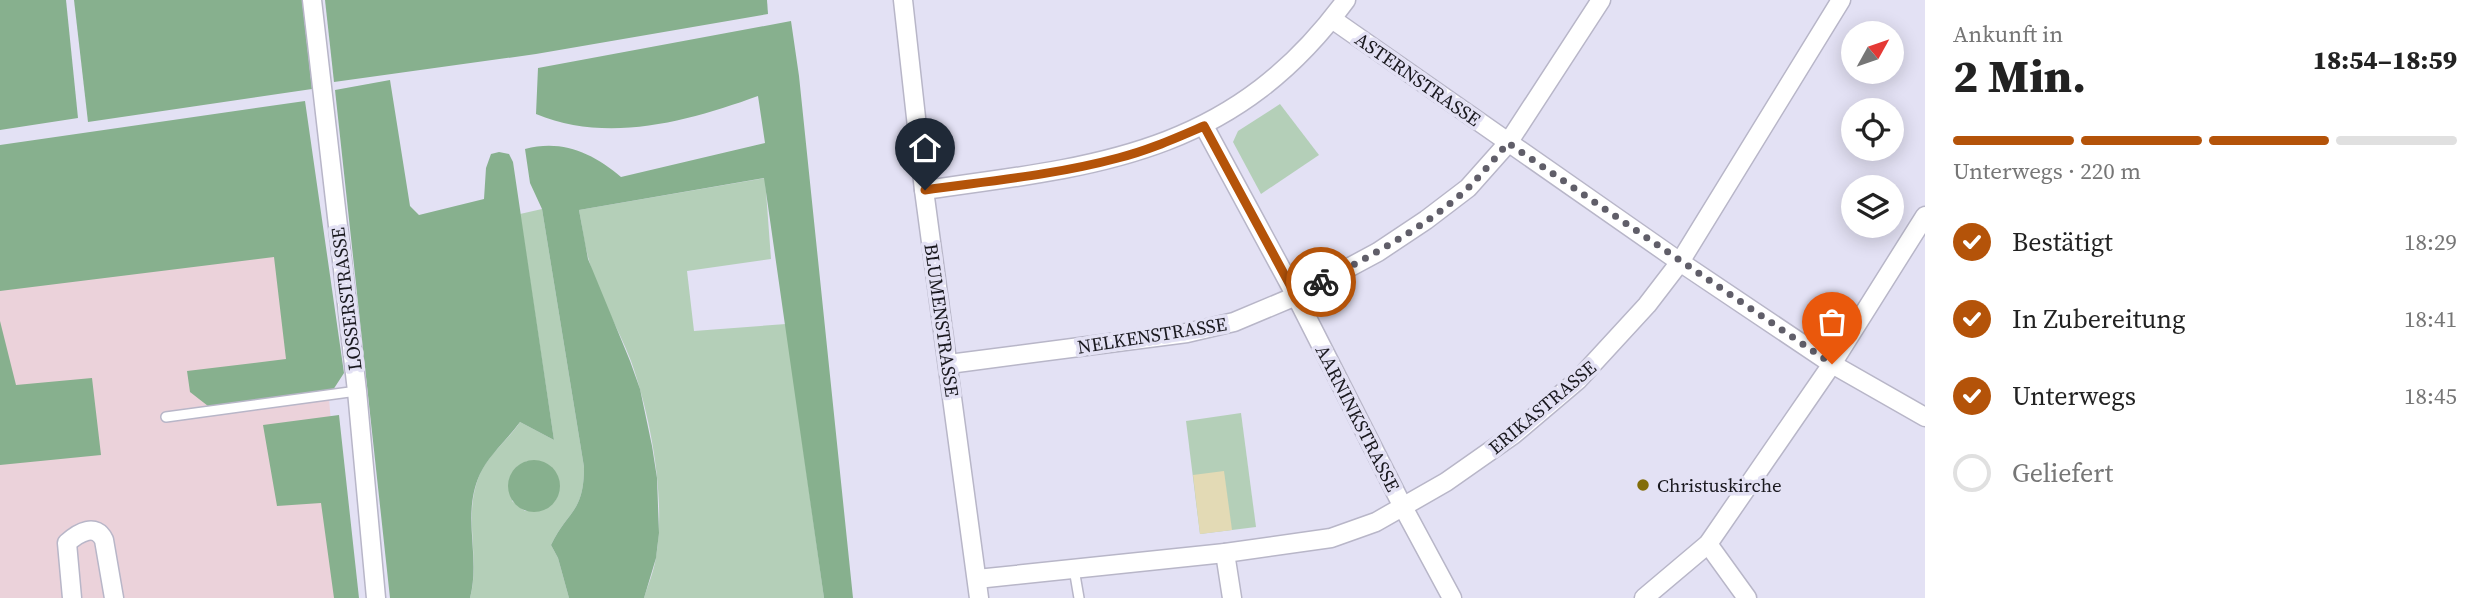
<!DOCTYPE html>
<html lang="de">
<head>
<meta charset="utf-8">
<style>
	:root { --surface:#fff; --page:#f2f2f2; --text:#222; --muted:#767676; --line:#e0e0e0; --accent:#b45309 }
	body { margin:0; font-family:"Source Serif 4",serif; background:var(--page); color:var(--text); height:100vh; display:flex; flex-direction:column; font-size:26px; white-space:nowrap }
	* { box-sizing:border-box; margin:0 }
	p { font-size:23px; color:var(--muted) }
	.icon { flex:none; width:38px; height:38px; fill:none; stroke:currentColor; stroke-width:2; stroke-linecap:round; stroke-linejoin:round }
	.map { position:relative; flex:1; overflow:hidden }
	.details { display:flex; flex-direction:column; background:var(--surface); width:560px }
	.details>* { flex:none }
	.needle { width:46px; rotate:50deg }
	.buttons { position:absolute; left:1841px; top:21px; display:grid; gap:14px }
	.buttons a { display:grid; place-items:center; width:63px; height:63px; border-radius:50%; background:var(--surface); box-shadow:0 4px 18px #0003; font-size:35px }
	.pin { position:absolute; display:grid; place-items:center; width:60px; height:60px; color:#fff; margin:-72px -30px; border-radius:50% 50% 50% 0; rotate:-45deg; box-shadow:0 0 7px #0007 }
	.pin .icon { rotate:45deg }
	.courier { position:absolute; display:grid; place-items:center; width:70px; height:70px; margin:-35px; border:5px solid #b45309; border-radius:50%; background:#fff; color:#222; box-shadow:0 2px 9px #0007 }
	.overview em { font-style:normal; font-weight:800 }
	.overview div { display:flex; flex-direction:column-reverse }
	.overview { display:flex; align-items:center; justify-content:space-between; height:119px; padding:0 28px }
	h1 { font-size:46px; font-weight:800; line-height:52px }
	.bar { display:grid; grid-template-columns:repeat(4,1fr); gap:10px 7px; align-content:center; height:84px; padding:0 28px }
	.bar i { height:9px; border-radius:5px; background:var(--line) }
	.bar .current { background:var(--accent) }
	.bar p { grid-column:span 4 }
	ol { padding:0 28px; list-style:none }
	li { display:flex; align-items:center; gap:21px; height:77px }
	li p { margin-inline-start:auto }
	li .icon { padding:7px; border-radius:50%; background:var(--accent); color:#fff; stroke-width:4 }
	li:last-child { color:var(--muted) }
	li i { width:38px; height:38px; border:4px solid var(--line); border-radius:50% }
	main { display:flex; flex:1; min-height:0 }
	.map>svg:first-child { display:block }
	.commercial { fill:#ebd2da }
	.green { fill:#b4cfb8; fill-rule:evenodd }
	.forest { fill:#87b08e }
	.sand { fill:#e3dab5 }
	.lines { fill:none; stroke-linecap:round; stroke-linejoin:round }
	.service-casing { stroke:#b8b6c8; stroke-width:12 }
	.minor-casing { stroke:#b8b6c8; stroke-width:21 }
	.service { stroke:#fff; stroke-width:9 }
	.minor { stroke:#fff; stroke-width:18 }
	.done { stroke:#605e69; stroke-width:7; stroke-dasharray:0 12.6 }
	.route { stroke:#b45309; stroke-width:9 }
	.poi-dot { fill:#826d09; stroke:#e3e1f4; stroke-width:2.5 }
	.labels { text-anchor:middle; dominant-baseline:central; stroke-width:7; stroke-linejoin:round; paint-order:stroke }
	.street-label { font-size:19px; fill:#19181e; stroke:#e3e1f4 }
	.poi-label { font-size:19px; fill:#19181e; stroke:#e3e1f4; text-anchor:start }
</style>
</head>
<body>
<main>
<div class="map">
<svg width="1925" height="598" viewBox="0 0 1925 598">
	<rect width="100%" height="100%" fill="#e3e1f4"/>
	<path class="commercial" d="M 304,105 L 346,598 L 0,598 L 0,152 Z"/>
	<g class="green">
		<path d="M 1280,104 L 1319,155 L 1261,194 L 1233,142 L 1238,131 Z"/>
		<path d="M 765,178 L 771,259 L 687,271 L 694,331 L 786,324 L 824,598 L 644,598 C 648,585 654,571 656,557 C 666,499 651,417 631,361 C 618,327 597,293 588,257 C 584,242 582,225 579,210 Z"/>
		<path d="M 542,209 L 584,467 C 584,513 568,510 551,545 L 558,558 L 569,598 L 470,598 C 481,557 462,515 480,474 C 489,454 508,440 520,422 L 554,440 L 520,214 ZM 527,461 C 550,462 567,477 555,501 L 525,511 L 512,501 L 515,468 Z"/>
		<path d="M 1241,413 L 1256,527 L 1200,534 L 1186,421 Z"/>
	</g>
	<g class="forest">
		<path d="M 0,0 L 66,0 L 78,118 L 0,130 Z"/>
		<path d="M 74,0 L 302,0 L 312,89 L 88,122 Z"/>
		<path d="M 325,0 L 767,0 L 768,14 L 536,54 L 334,82 Z"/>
		<path d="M 791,21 L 799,76 L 853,598 L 824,598 L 764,178 L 579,210 L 588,259 L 630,361 L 640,389 L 652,446 L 657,478 L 659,533 L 656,558 L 644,598 L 569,598 L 558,558 L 551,545 C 568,510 584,513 584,467 L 542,209 L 530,183 L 525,149 C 562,139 593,153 621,177 L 765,143 L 758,96 C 689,121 608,144 536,114 L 538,68 Z"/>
		<path d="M 390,80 L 410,206 L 419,215 L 484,199 L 486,168 L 491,154 L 499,152 L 509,154 L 513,162 L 554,440 L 520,422 C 507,440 489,455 480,474 C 461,515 481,556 470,598 L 390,598 L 335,90 Z"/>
		<path d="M 305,101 L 344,373 L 333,390 L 208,406 L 190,392 L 187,371 L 286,359 L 274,257 L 0,291 L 0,145 Z"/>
		<path d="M 0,321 L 16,385 L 92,378 L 101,455 L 0,465 Z"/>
		<path d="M 339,415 L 359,598 L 334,598 L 321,503 L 277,506 L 263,425 Z"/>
		<circle cx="534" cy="486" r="26"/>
	</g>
	<path class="sand" d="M 1224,471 L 1232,530 L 1200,534 L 1193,475 Z"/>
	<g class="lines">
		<g class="service-casing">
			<g id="service">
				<path d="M 166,417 L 357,391"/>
				<path d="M 1074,569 L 1079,598"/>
			</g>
		</g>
		<g class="minor-casing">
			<g id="minor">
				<path d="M 312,0 L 357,391 L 376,598"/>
				<path d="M 903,0 L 924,190 L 979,598"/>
				<path d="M 1332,19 L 1680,262 L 1832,364 L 1925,417"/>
				<path d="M 1204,126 L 1296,296 L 1403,507 L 1452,598"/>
				<path d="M 924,190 C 1100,166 1233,154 1346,0"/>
				<path d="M 949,364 L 1187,333 L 1234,322 L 1296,296 L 1378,252 L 1426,220 L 1468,188 L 1508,143 L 1601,0"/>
				<path d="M 1708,544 L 1747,598"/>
				<path d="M 1225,553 L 1232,598"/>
				<path d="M 977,579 L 1225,553 L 1331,538 L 1376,522 L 1446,482 L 1513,435 L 1578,380 L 1647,305 L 1680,262 L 1841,0"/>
				<path d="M 72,598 L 67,543 C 79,532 96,523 104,540 L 114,598"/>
				<path d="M 1644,598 L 1708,544 L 1832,364 L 1925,216"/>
			</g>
		</g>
		<use href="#service" class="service"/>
		<use href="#minor" class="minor"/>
	</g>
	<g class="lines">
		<path class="done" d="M 1321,282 C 1372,255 1426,227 1468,188 C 1482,174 1495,158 1508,143 L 1832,364"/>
		<path class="route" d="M 925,190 C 989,181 1055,175 1118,158 C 1147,151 1176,138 1204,126 L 1296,296 L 1321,282"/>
	</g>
	<circle class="poi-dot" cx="1643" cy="485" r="7"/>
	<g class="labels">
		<g class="street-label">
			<text transform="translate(1418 79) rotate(35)">ASTERNSTRASSE</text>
			<text transform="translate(346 299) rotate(-97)">LOSSERSTRASSE</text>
			<text transform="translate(942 320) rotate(82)">BLUMENSTRASSE</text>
			<text transform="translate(1152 335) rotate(-9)">NELKENSTRASSE</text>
			<text transform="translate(1542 407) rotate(-40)">ERIKASTRASSE</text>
			<text transform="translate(1358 418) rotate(63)">AARNINKSTRASSE</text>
		</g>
		<g class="poi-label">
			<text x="1657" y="485">Christuskirche</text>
		</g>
	</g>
</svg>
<div class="buttons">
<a><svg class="needle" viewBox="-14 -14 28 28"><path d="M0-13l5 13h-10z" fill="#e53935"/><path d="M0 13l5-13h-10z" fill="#767676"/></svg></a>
<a><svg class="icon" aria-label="locate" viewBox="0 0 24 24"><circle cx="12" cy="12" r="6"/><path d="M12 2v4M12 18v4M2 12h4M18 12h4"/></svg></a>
<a><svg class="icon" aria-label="layers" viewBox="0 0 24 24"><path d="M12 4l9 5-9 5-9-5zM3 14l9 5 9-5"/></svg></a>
</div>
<div class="pin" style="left:1832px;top:364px;background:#ea580c"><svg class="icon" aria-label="bag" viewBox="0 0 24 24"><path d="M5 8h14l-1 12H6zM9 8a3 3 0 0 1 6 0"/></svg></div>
<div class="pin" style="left:925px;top:190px;background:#1f2937"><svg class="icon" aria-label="home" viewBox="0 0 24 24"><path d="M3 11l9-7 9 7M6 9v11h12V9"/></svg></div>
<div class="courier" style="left:1321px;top:282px"><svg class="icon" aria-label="bike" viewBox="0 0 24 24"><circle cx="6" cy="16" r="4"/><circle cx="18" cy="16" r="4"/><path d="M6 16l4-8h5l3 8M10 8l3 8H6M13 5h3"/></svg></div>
</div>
<section class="details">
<div class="overview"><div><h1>2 Min.</h1><p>Ankunft in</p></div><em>18:54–18:59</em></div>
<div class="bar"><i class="current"></i><i class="current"></i><i class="current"></i><i></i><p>Unterwegs · 220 m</p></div>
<ol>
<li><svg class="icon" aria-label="check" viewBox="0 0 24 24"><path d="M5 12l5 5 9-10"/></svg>Bestätigt<p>18:29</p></li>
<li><svg class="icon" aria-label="check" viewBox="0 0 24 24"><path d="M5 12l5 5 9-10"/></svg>In Zubereitung<p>18:41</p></li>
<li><svg class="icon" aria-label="check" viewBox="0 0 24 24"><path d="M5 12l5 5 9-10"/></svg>Unterwegs<p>18:45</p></li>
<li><i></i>Geliefert</li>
</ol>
</section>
</main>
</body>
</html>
